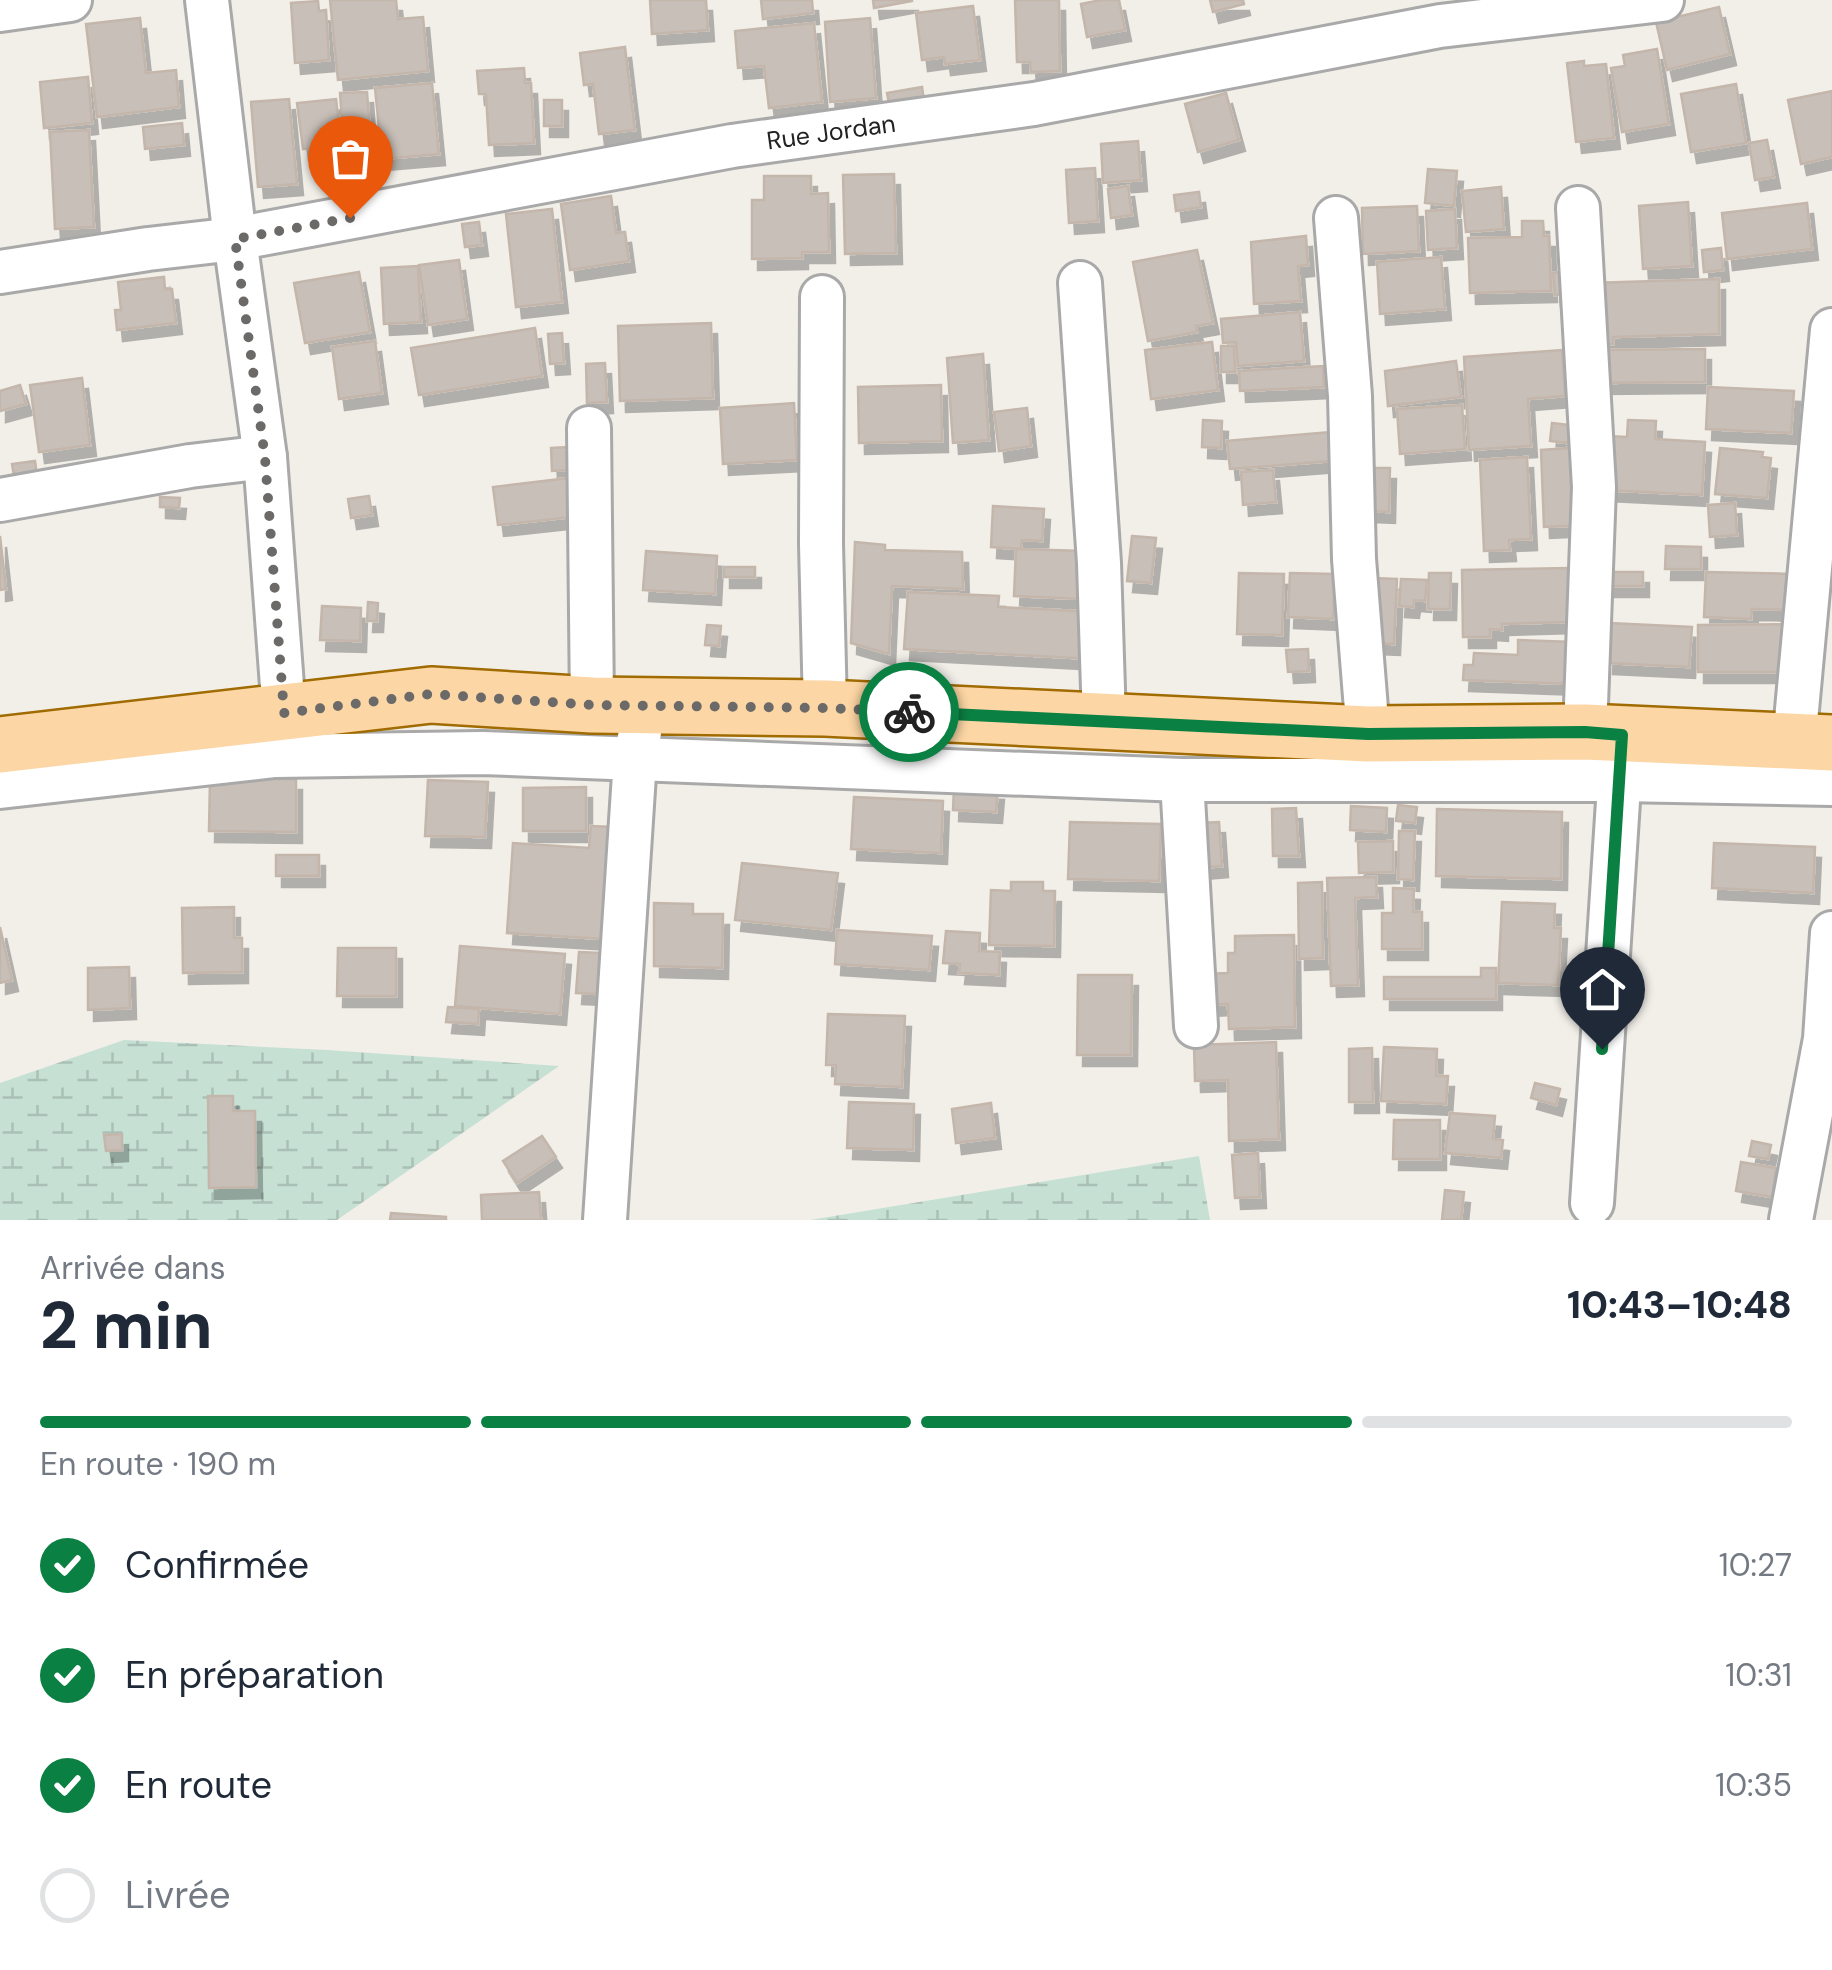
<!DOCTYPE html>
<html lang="fr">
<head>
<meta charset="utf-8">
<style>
	:root { --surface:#fff; --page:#f6f6f7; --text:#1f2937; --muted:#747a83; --line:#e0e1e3; --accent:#0b8043 }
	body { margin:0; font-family:"DM Sans",sans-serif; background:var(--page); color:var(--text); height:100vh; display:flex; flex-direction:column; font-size:38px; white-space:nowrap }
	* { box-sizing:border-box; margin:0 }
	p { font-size:32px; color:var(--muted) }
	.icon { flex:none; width:55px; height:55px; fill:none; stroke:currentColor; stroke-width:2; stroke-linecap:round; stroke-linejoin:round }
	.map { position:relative; height:1220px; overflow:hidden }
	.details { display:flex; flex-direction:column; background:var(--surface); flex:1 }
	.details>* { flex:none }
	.pin { position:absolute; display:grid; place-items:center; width:85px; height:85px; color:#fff; margin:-102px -42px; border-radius:50% 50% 50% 0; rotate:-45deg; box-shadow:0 0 10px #0007 }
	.pin .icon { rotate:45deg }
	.courier { position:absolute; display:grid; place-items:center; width:100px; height:100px; margin:-50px; border:8px solid #0b8043; border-radius:50%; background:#fff; color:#222; box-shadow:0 2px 12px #0007 }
	.headline em { font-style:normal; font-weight:800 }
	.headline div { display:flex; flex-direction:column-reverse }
	.headline { display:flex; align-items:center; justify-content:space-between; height:170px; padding:0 40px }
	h1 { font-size:65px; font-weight:800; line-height:75px }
	.bar { display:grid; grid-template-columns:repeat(4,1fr); gap:15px 10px; align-content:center; height:120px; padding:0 40px }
	.bar i { height:12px; border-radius:8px; background:var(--line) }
	.bar .on { background:var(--accent) }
	.bar p { grid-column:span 4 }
	ol { padding:0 40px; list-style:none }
	li { display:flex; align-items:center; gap:30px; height:110px }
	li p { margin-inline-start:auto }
	li .icon { padding:10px; border-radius:50%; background:var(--accent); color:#fff; stroke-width:4 }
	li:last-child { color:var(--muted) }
	li i { width:55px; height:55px; border:5px solid var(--line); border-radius:50% }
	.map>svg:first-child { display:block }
	.wetland { fill:url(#wetland-marsh) }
	.building { fill:#c7bfb8; stroke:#c4b6ab; stroke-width:2.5; filter:url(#shadow) }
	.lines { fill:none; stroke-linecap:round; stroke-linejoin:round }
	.minor-casing { stroke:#a9a9a9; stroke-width:48 }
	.primary-casing { stroke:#a06b00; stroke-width:60 }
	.minor { stroke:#fff; stroke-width:42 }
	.primary { stroke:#fcd6a4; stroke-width:55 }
	.done { stroke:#6b6a68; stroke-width:10; stroke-dasharray:0 18 }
	.route { stroke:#0b8043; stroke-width:12 }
	.labels { text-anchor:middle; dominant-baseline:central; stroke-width:8; stroke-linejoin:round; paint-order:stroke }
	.street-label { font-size:25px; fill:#222; stroke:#fff }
</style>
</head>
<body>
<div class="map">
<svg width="1832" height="1220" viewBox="0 0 1832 1220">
	<defs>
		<pattern id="wetland-marsh" width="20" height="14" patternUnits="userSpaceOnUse" patternTransform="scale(2.5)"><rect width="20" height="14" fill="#c6e0d4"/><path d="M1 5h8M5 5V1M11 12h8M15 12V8" fill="none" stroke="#aac0b6"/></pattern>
		<filter id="shadow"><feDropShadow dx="6" dy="11" stdDeviation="0" flood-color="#0004"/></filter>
	</defs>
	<rect width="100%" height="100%" fill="#f2efe9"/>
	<g class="wetland">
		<path d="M 124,1040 L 327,1050 L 559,1066 L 337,1220 L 0,1220 L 0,1083 Z"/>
		<path d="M 1199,1156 L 1210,1220 L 810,1220 Z"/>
	</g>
	<g class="building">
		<path d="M 330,0 L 396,0 L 398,19 L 423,17 L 428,71 L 338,80 Z"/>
		<path d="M 650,0 L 706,0 L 708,30 L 652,34 Z"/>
		<path d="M 761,0 L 812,0 L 813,13 L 763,19 Z"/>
		<path d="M 873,0 L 912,0 L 912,1 L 874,8 Z"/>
		<path d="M 1015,0 L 1059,0 L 1060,71 L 1031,72 L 1030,62 L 1017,62 Z"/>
		<path d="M 1101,0 L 1119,0 L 1125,30 L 1087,37 L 1081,4 Z"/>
		<path d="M 1210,0 L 1243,0 L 1244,4 L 1213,12 Z"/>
		<path d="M 318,1 L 319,11 L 326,10 L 329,60 L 295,63 L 291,3 Z"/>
		<path d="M 973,6 L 980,60 L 945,64 L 944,57 L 922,60 L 916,13 Z"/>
		<path d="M 1719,7 L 1730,54 L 1667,70 L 1656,22 Z"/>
		<path d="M 140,18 L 146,73 L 176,70 L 179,107 L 97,117 L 86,24 Z"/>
		<path d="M 870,18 L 876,98 L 830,102 L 825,22 Z"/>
		<path d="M 814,23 L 822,102 L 769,108 L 764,66 L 738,68 L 735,31 Z"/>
		<path d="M 625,47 L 635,130 L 599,134 L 593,84 L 584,85 L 580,53 Z"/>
		<path d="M 1657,49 L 1669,124 L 1622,132 L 1611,68 L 1625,66 L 1623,55 Z"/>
		<path d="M 1584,61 L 1584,66 L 1606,64 L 1614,138 L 1576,142 L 1567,63 Z"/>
		<path d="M 524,68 L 525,83 L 531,83 L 534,143 L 489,145 L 486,94 L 479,94 L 477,71 Z"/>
		<path d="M 88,77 L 92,123 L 44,128 L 40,82 Z"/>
		<path d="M 432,83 L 439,154 L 382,159 L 375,88 Z"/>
		<path d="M 1736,84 L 1746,143 L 1691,152 L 1681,94 Z"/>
		<path d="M 922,87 L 925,108 L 891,114 L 887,93 Z"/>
		<path d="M 1832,91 L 1832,157 L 1801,164 L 1788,100 Z"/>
		<path d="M 367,92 L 373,172 L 346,174 L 340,93 Z"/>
		<path d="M 1226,93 L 1239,140 L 1198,152 L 1185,104 Z"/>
		<path d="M 289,99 L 297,184 L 258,187 L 251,102 Z"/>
		<path d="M 336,99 L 339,125 L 319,128 L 321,147 L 303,149 L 297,103 Z"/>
		<rect x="544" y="100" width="18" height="26"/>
		<path d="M 182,123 L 184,145 L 145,149 L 143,127 Z"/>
		<path d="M 89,130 L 94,227 L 55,229 L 50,132 Z"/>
		<path d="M 1767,140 L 1774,177 L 1755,180 L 1749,143 Z"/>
		<path d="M 1138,141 L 1141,180 L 1103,183 L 1101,144 Z"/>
		<path d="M 1095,168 L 1098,221 L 1069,223 L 1066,170 Z"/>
		<path d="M 1428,169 L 1457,171 L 1454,206 L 1425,203 Z"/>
		<path d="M 894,174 L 896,253 L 845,254 L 843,175 Z"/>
		<path d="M 764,176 L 811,176 L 811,194 L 828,193 L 829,252 L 802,252 L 802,258 L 752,259 L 752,200 L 764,200 Z"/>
		<path d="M 1128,186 L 1132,215 L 1111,218 L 1108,189 Z"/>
		<path d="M 1501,187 L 1504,229 L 1466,232 L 1462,191 Z"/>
		<path d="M 1199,192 L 1201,207 L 1176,211 L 1174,195 Z"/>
		<path d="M 611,196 L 616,233 L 625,232 L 629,261 L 570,270 L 561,204 Z"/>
		<path d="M 1688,202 L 1692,266 L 1643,269 L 1639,206 Z"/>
		<path d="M 1807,203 L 1812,249 L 1727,259 L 1722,213 Z"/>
		<path d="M 1417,206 L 1419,251 L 1363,254 L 1362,208 Z"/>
		<path d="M 552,209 L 562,302 L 516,307 L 506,214 Z"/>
		<path d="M 1455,209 L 1457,248 L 1428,250 L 1426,211 Z"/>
		<path d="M 1522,221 L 1543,221 L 1544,236 L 1549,236 L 1551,291 L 1470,293 L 1468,238 L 1522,237 Z"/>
		<path d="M 479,222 L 482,245 L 465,247 L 462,224 Z"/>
		<path d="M 1306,236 L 1308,265 L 1298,266 L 1301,301 L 1254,304 L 1251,242 Z"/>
		<path d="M 1721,248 L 1723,270 L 1704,272 L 1702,250 Z"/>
		<path d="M 1197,250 L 1213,323 L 1196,326 L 1197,332 L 1148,341 L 1133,262 Z"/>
		<path d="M 1441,257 L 1445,309 L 1380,314 L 1377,262 Z"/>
		<path d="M 459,260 L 467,319 L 428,325 L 419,265 Z"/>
		<path d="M 418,266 L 421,322 L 384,324 L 381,268 Z"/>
		<path d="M 1569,271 L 1571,293 L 1555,295 L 1553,273 Z"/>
		<path d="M 359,272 L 370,332 L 305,343 L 294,283 Z"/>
		<path d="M 164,277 L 165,289 L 172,289 L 176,323 L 117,330 L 115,310 L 121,310 L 118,282 Z"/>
		<path d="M 1719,279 L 1719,334 L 1613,337 L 1613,344 L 1592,344 L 1591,283 Z"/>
		<path d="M 1300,312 L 1304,361 L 1238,366 L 1236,342 L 1223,343 L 1221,319 Z"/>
		<path d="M 711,323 L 713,398 L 620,401 L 618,326 Z"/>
		<path d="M 535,328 L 542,376 L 419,395 L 411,348 Z"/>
		<path d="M 562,333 L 564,363 L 550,364 L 548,334 Z"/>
		<path d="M 375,341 L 382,393 L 339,399 L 332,347 Z"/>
		<path d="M 1212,342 L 1218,390 L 1151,399 L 1145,350 Z"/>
		<path d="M 1221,346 L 1234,346 L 1235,372 L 1221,372 Z"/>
		<path d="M 1705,349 L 1705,382 L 1595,383 L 1596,350 Z"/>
		<path d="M 1562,350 L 1565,396 L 1528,399 L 1531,446 L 1469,450 L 1464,357 Z"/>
		<path d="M 983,354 L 989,440 L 953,443 L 947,358 Z"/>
		<path d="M 1456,361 L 1461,397 L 1388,406 L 1385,371 Z"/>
		<path d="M 605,363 L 607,402 L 587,403 L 586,364 Z"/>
		<path d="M 1323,366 L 1324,387 L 1240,391 L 1239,371 Z"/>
		<path d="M 82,378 L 90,445 L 39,452 L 30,385 Z"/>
		<path d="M 20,385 L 26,404 L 0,411 L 0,391 Z"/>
		<path d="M 941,385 L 942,441 L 859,443 L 858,387 Z"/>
		<path d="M 1708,387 L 1794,391 L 1791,433 L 1706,429 Z"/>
		<path d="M 794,403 L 797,460 L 723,464 L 720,408 Z"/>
		<path d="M 1462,405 L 1465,449 L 1400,454 L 1397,409 Z"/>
		<path d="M 1027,408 L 1031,446 L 999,451 L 994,412 Z"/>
		<path d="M 1203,420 L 1222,421 L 1221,448 L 1202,447 Z"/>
		<path d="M 1628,420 L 1656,421 L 1655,439 L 1705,442 L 1702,495 L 1604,490 L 1608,436 L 1627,437 Z"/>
		<path d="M 1552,423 L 1570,425 L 1568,443 L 1550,441 Z"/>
		<path d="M 1342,431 L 1344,460 L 1230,469 L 1227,441 Z"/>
		<path d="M 569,447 L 569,470 L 552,471 L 551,448 Z"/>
		<path d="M 1583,447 L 1585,525 L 1544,527 L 1541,450 Z"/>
		<path d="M 1720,448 L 1763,452 L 1762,457 L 1771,458 L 1767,498 L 1715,494 Z"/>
		<path d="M 1527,457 L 1531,539 L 1509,540 L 1510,550 L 1484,551 L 1480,460 Z"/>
		<path d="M 35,461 L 38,483 L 16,487 L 12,464 Z"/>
		<path d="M 1369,468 L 1390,468 L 1389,512 L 1368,511 Z"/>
		<path d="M 1273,470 L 1276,502 L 1243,505 L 1241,472 Z"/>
		<path d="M 578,477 L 582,516 L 498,525 L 493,487 Z"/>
		<path d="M 369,496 L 372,515 L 351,518 L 348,499 Z"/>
		<path d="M 160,497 L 180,498 L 179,508 L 160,507 Z"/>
		<path d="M 1735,503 L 1737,535 L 1710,537 L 1708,505 Z"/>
		<path d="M 993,506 L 1044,509 L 1042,541 L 1022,540 L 1021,549 L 991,547 Z"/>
		<path d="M 0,536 L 6,589 L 0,590 Z"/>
		<path d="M 1132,536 L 1156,538 L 1151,583 L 1127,581 Z"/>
		<path d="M 855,542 L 885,545 L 885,550 L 962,552 L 963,589 L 892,586 L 889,654 L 851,643 Z"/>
		<path d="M 1666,546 L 1701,547 L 1701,569 L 1665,569 Z"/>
		<path d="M 1016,549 L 1084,551 L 1082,599 L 1014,596 Z"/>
		<path d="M 646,551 L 717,556 L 715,594 L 643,590 Z"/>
		<rect x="724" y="567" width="31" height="10"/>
		<path d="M 1568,568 L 1569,622 L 1502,624 L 1502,630 L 1490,629 L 1490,637 L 1463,637 L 1462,570 Z"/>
		<path d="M 1607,572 L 1643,572 L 1643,586 L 1608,586 Z"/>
		<path d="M 1706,572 L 1799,574 L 1798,610 L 1752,609 L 1751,619 L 1704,617 Z"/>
		<path d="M 1239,573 L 1284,574 L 1282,635 L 1237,634 Z"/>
		<path d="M 1290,573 L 1335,574 L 1333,619 L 1288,617 Z"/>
		<path d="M 1429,573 L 1451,573 L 1450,609 L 1428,609 Z"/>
		<path d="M 1373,578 L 1397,579 L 1394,644 L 1371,643 Z"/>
		<path d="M 1401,579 L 1427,580 L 1425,601 L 1414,600 L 1413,607 L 1399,606 Z"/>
		<path d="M 908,592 L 999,596 L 998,607 L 1095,612 L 1092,659 L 904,649 Z"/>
		<path d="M 368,602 L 378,603 L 377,621 L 367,621 Z"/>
		<path d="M 322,606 L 361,608 L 360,641 L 320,640 Z"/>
		<path d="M 1609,623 L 1692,627 L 1689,667 L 1607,663 Z"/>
		<path d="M 1796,624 L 1796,672 L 1698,672 L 1698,625 Z"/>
		<path d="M 707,625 L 721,626 L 719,646 L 705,645 Z"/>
		<path d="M 1518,640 L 1573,642 L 1572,684 L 1463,680 L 1464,665 L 1473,665 L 1474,653 L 1518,655 Z"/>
		<path d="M 1308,649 L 1309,671 L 1288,672 L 1286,650 Z"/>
		<path d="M 210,779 L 296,779 L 296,832 L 209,831 Z"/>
		<path d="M 428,780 L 488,782 L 485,837 L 425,836 Z"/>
		<path d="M 586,787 L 586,831 L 523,831 L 523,788 Z"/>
		<path d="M 954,787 L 998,789 L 996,812 L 953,810 Z"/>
		<path d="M 854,797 L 943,801 L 941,853 L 851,849 Z"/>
		<path d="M 1398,805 L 1417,807 L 1415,823 L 1396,821 Z"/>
		<path d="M 1351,806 L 1387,808 L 1386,832 L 1350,830 Z"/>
		<path d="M 1296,808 L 1299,856 L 1273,856 L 1272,809 Z"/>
		<path d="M 1437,809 L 1562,812 L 1561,879 L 1436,876 Z"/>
		<path d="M 1070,822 L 1161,824 L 1159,881 L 1068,879 Z"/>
		<path d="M 1219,822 L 1222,866 L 1201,868 L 1198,823 Z"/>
		<path d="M 591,826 L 612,827 L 604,939 L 507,933 L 513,843 L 589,848 Z"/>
		<path d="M 1399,831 L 1415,831 L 1413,880 L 1398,879 Z"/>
		<path d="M 1393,841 L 1393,872 L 1359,873 L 1358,842 Z"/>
		<path d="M 1714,843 L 1815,847 L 1813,893 L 1712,888 Z"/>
		<rect x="276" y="855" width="43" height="21"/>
		<path d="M 742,863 L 838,873 L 831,930 L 735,920 Z"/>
		<path d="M 1376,877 L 1377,897 L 1355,898 L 1358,985 L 1331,986 L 1327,878 Z"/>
		<path d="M 1011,882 L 1043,882 L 1043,891 L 1055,891 L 1054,946 L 989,945 L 991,890 L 1011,891 Z"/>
		<path d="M 1322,882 L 1323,958 L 1299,959 L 1298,883 Z"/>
		<path d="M 1393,888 L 1414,889 L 1413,912 L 1422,912 L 1422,949 L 1382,949 L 1382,913 L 1393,913 Z"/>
		<path d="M 1502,902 L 1555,904 L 1554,928 L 1561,928 L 1558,985 L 1498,983 Z"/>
		<path d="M 654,903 L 693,904 L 693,914 L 723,914 L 722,968 L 654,966 Z"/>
		<path d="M 234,907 L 234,938 L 242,938 L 242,972 L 183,973 L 182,908 Z"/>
		<path d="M 0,927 L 12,980 L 0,983 Z"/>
		<path d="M 837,930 L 932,936 L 929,970 L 835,964 Z"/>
		<path d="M 946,931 L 980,933 L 979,951 L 1000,952 L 999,975 L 959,973 L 960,964 L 943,963 Z"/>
		<path d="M 1294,935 L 1295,1027 L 1229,1029 L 1228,1004 L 1206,1005 L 1205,974 L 1228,973 L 1228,953 L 1235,953 L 1235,936 Z"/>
		<path d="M 460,946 L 565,954 L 560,1014 L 455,1006 Z"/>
		<path d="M 338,948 L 396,948 L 396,996 L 337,996 Z"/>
		<path d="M 579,952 L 600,953 L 598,994 L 576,993 Z"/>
		<path d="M 129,967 L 130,1008 L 88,1010 L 88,968 Z"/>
		<path d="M 1481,968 L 1496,968 L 1496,999 L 1384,999 L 1384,977 L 1481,977 Z"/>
		<path d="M 1078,975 L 1132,975 L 1131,1055 L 1077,1055 Z"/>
		<path d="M 448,1007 L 479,1009 L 478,1024 L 446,1022 Z"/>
		<path d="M 828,1014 L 905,1016 L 902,1087 L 835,1084 L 836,1065 L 826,1065 Z"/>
		<path d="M 1276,1042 L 1279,1139 L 1229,1141 L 1228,1080 L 1195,1081 L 1194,1045 Z"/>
		<path d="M 1384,1047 L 1437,1049 L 1436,1076 L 1448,1076 L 1446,1104 L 1381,1101 Z"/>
		<path d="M 1372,1048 L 1373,1102 L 1349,1102 L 1349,1049 Z"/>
		<path d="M 1535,1083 L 1560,1089 L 1556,1105 L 1531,1098 Z"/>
		<path d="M 208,1096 L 233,1096 L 233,1111 L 255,1111 L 256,1187 L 209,1188 Z"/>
		<path d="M 849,1102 L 914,1104 L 913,1150 L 847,1148 Z"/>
		<path d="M 991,1103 L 995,1138 L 956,1143 L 952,1109 Z"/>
		<path d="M 1450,1113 L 1495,1116 L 1493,1139 L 1503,1140 L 1501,1158 L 1445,1153 Z"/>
		<path d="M 1394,1120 L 1440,1120 L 1440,1159 L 1393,1159 Z"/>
		<path d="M 122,1134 L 122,1150 L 106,1151 L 104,1135 Z"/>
		<path d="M 542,1136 L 556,1157 L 517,1183 L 503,1161 Z"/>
		<path d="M 1752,1141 L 1771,1145 L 1768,1159 L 1749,1156 Z"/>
		<path d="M 1258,1153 L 1260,1197 L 1235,1198 L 1232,1155 Z"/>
		<path d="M 1741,1162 L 1776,1168 L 1772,1197 L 1736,1191 Z"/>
		<path d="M 1445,1190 L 1464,1192 L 1461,1220 L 1442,1220 Z"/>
		<path d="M 539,1192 L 541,1220 L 482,1220 L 481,1195 Z"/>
		<path d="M 391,1213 L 446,1217 L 446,1220 L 390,1220 Z"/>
	</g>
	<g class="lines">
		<g class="minor-casing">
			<g id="minor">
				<path d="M 207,0 L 235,239 L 265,457 L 284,713"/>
				<path d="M 0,10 L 70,0"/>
				<path d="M 1578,208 L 1594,487 L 1585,732"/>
				<path d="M 1336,218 L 1350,396 L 1354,559 L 1368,734"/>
				<path d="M 0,272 L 148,249 L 235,239 L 732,146 L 1034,104 L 1440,26 L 1662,0"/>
				<path d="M 1080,283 L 1099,563 L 1104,721"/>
				<path d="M 822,297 L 821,544 L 825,708"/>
				<path d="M 589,428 L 592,705"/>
				<path d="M 0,500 L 190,466 L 265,457"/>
				<path d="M 1794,742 L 1832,330"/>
				<path d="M 1182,780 L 1196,1026"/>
				<path d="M 0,787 L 275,756 L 482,753 L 1182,780 L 1619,780 L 1832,784"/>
				<path d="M 1592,1203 L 1621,755"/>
				<path d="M 605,1220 L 635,759 L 640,732"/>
				<path d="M 1791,1220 L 1825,1039 L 1832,933"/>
			</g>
		</g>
		<g class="primary-casing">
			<path id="primary" d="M 0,745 L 431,695 L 592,705 L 825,708 L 1368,734 L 1585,732 L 1832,743"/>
		</g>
		<use href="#minor" class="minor"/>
		<use href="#primary" class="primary"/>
	</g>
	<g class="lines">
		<path class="done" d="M 350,218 L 235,239 L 265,458 L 284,713 L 431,694 L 592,705 L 825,708 L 909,712"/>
		<path class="route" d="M 909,712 L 1368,734 L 1585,732 L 1622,735 L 1602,1049"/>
	</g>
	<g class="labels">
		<g class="street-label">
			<text transform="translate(831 132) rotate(-8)">Rue Jordan</text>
		</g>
	</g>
</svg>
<div class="pin" style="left:350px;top:218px;background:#ea580c"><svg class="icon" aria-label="bag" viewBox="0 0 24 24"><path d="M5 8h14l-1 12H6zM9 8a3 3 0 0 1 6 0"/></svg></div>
<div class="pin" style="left:1602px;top:1049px;background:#1f2937"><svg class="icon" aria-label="home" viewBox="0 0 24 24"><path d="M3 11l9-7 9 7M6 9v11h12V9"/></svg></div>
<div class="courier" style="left:909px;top:712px"><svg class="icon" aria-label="bike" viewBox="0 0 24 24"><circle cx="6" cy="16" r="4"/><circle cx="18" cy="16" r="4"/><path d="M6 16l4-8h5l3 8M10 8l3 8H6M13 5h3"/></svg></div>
</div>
<section class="details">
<div class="headline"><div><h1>2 min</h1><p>Arrivée dans</p></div><em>10:43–10:48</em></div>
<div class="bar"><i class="on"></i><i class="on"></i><i class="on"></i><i></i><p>En route · 190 m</p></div>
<ol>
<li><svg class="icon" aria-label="check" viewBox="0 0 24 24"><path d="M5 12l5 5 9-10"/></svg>Confirmée<p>10:27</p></li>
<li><svg class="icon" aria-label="check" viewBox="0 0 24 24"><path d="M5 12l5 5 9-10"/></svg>En préparation<p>10:31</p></li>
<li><svg class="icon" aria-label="check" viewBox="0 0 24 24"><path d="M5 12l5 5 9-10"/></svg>En route<p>10:35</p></li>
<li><i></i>Livrée</li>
</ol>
</section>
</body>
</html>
